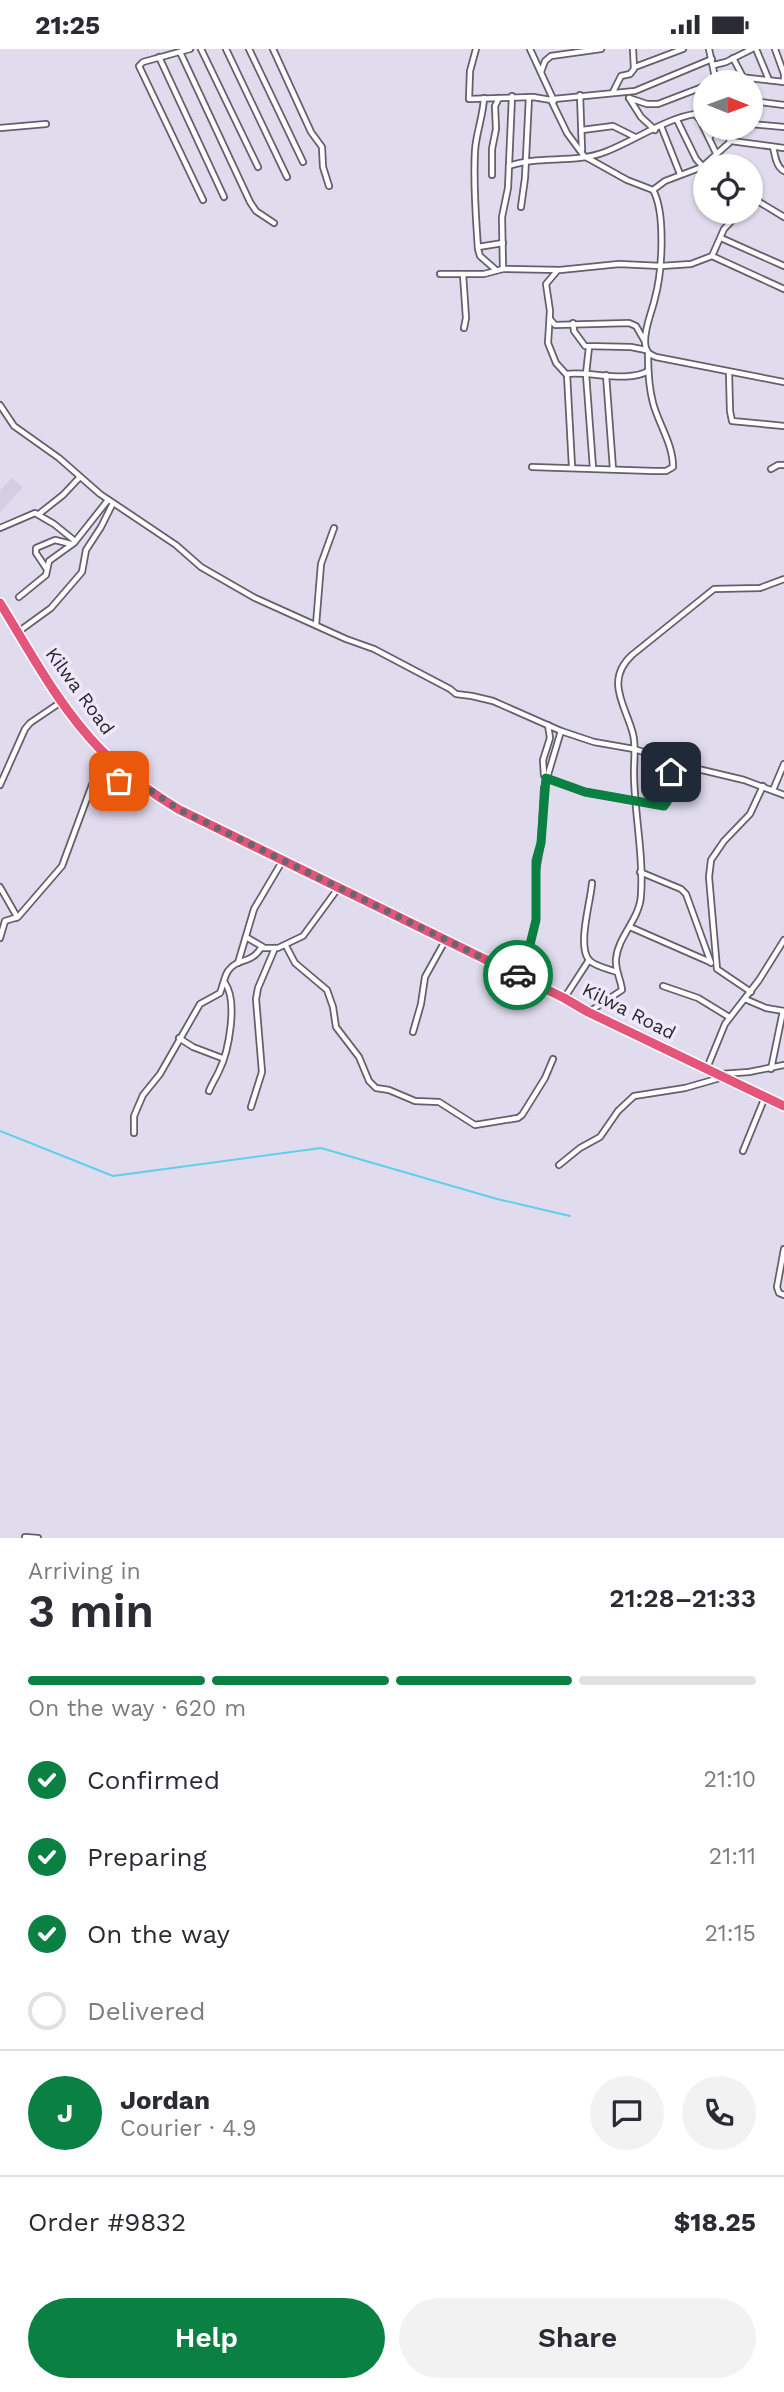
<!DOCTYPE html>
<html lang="en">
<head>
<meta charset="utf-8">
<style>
	:root { --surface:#fff; --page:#f2f2f3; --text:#2b2b33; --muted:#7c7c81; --line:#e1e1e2; --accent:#0b8043 }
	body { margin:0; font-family:"Work Sans",sans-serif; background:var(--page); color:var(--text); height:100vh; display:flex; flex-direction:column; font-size:26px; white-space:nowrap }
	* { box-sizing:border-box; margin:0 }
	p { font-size:23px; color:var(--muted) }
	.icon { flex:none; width:38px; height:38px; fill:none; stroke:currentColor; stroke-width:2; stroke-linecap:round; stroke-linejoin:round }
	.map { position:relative; height:1489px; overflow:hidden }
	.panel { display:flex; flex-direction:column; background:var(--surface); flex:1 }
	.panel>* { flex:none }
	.needle { width:46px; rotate:91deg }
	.tools { position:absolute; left:693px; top:21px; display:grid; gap:14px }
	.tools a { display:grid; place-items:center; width:70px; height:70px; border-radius:50%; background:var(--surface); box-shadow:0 2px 5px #0004; font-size:35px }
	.pin { position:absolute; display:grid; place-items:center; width:60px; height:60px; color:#fff; margin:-30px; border-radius:14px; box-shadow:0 4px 10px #0006 }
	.courier { position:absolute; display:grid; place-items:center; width:70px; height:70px; margin:-35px; border:5px solid #0b8043; border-radius:50%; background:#fff; color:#222; box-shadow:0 2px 9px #0007 }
	.overview em { font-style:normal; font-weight:600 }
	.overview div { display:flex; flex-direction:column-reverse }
	.overview { display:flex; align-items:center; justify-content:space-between; height:119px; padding:0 28px }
	h1 { font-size:46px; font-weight:600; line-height:52px }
	.bar { display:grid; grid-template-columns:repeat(4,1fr); gap:10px 7px; align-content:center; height:84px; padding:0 28px }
	.bar i { height:9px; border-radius:5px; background:var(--line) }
	.bar .selected { background:var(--accent) }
	.bar p { grid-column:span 4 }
	.line { display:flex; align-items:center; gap:18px; padding:0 28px; border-top:2px solid var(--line) }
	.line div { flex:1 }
	.round { display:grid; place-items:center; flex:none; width:74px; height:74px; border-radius:37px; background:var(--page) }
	ol { padding:0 28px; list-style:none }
	li { display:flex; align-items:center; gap:21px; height:77px }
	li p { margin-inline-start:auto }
	li .icon { padding:7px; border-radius:50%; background:var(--accent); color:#fff; stroke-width:4 }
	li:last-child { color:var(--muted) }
	li i { width:38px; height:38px; border:4px solid var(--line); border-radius:50% }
	.primary-button { display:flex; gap:14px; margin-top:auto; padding:14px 28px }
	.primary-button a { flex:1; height:80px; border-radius:42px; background:var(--accent); color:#fff; font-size:28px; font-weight:600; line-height:80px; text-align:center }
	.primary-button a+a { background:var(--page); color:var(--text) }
	.status { display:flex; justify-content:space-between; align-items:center; height:49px; padding:0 35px; background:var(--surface); direction:ltr }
	.status svg { height:19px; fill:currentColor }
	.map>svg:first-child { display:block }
	.built { fill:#d4cee5 }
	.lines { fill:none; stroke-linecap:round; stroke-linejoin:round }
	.stream { stroke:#5fd0ec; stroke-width:2 }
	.street-casing { stroke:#635f6d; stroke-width:8 }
	.highway-casing { stroke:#fff; stroke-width:12 }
	.street { stroke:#fff; stroke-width:4.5 }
	.highway { stroke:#e3557b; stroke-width:9 }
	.done { stroke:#696670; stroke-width:7; stroke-dasharray:0 12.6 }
	.route { stroke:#0b8043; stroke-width:9 }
	.labels { text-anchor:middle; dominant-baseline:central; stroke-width:7; stroke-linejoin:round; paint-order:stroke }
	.street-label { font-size:19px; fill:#28262c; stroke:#eee9fa }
</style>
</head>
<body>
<div class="status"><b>21:25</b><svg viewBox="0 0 49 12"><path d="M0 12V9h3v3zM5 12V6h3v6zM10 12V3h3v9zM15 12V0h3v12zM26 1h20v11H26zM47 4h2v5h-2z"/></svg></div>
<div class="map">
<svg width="784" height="1489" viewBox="0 0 784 1489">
	<rect width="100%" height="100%" fill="#e1dced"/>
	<path class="built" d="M 12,429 L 23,438 L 0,464 L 0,441 Z"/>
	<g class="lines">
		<path class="stream" d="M 0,1082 L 113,1127 L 321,1099 L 497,1150 L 570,1167"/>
		<g class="street-casing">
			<g id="street">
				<path d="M 190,0 L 143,13 L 139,17 L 203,151"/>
				<path d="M 201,0 L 258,118"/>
				<path d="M 226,0 L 287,128"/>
				<path d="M 249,0 L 303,113"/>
				<path d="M 273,0 L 311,83 L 322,98 L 323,118 L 329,137"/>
				<path d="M 476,0 L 470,22 L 469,50 L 533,48 L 551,51 L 567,84 L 584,107 L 627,131 L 653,141 C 666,164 662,224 655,249 C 652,263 645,277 645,292 C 645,301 648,305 656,308 L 784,333"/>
				<path d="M 530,0 L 554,52"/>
				<path d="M 709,0 L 716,33"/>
				<path d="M 756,0 L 769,31"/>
				<path d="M 775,0 L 784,25 L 784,33"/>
				<path d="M 180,3 L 250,153 L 256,162 L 274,174"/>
				<path d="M 159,8 L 224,148"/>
				<path d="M 733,9 L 743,28"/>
				<path d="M 714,16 L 726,13 L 752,0"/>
				<path d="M 635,18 L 683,0"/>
				<path d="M 541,23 L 545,12 L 551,7 L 601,0"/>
				<path d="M 714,33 L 731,27 L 784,33"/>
				<path d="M 613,43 L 621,27 L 630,25 L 634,20 L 633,0"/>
				<path d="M 580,46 L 582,101"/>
				<path d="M 484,49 C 483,68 476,84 475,102 C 473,134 476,169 478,200 L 480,207 L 496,221"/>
				<path d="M 629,49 L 647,55 L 658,55 L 705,37"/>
				<path d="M 629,49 L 641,68 L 655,81"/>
				<path d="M 554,50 L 635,42 L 712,10"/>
				<path d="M 751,52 L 784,56"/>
				<path d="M 677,71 L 696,110 L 705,120"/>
				<path d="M 751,75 L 784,78"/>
				<path d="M 661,77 L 680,125"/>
				<path d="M 0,79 L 46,75"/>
				<path d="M 582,81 L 613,77 L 635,88"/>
				<path d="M 709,89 L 716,79"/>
				<path d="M 731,92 L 784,99"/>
				<path d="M 773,98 C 775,106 776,118 784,122"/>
				<path d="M 509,117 C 539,106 574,115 605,103 C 634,92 664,70 695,65 L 700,71 L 716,104"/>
				<path d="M 492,126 L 492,100 L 496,80 L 495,57 L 499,49"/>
				<path d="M 653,141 L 665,132 L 702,118 L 729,94 L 731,88 L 726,79"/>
				<path d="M 751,148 L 784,168"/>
				<path d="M 521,158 L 525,129 L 529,48"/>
				<path d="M 721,189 L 784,217"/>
				<path d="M 478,198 L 503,194"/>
				<path d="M 712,207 L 784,240"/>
				<path d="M 503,220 L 502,168 L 508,139 L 512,47"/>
				<path d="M 557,222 L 546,235 L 550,262 L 548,294 L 556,314 L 566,325"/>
				<path d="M 440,225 L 484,225 L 503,220 L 560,221 L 619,215 L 661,217 L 691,215 L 712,207 L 724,180 L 740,163"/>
				<path d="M 463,225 L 466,269 L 464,279"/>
				<path d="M 550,270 L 555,276 L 629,274 L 636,277 L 644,291"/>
				<path d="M 573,274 L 574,282 L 585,297 L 631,298 L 646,301"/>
				<path d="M 589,298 L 586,325 L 593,419"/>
				<path d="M 729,323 L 730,362 L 732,372 L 784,377"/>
				<path d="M 606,326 L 613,420"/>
				<path d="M 0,356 L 14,377 L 59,409 L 100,445 L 176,496 L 201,518 L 255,549 L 346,590 L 374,600 L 450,640 L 456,645 L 472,647 L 493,652 L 561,682 L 594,693 L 634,700 L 702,721 L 744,731 L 784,746"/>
				<path d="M 532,418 L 654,422 L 666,422 L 673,418 C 673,395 659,376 653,354 C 649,339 648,321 648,305"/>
				<path d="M 572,418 L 567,325 C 589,322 629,334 648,322"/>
				<path d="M 771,420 L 778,416 L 784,416"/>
				<path d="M 39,465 L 63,446 L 79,429"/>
				<path d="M 0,479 L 35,464 L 54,475 L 75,492"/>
				<path d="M 46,519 L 36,504 L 36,499 L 55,491 L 71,495"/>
				<path d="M 19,548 L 46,526 L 49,512 L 74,494 L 108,451"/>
				<path d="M 316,576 L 321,515 L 334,479"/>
				<path d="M 18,583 L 51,559 L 82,523 L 86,501 L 101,478 L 113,454"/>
				<path d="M 544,726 L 543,711 L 550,689 L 548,676"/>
				<path d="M 546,729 L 585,743 L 664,757 L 667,754 C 672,741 672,725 668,711"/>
				<path d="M 0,736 L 25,680 L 30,674 L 61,653"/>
				<path d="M 773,741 L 784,715"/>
				<path d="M 640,823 L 681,840 L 686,845 L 711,914"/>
				<path d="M 592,834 C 591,852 576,899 590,912 C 597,918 609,920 617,923"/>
				<path d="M 0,838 L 16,866 L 16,869"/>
				<path d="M 630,878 L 710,913"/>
				<path d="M 246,888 L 263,898"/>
				<path d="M 0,889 L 5,872 L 18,868 L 62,817 L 96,725 L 103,724 L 121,732 L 131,728"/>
				<path d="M 286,897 L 295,914 L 327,941 L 333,958 L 336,978 L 359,1008 L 369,1032 L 376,1039 L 389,1041 L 415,1052 L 439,1053 L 475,1076 L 518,1069 L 522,1066 L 545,1029 L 553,1010"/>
				<path d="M 238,914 L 254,860 L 283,811"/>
				<path d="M 522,928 L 536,871 L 536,822 L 541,794 L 544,739 L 561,682"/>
				<path d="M 663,937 L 698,949 L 729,968"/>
				<path d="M 751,943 L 717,920 L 709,828 L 711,811 L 724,792 L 750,765 L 763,737"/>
				<path d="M 565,948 L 589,911"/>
				<path d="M 745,950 L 766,959 L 784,962"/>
				<path d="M 589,963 L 622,941 C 621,931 615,921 616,910 C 618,887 640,870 641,846 C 644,805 634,764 634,723 C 634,711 636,697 633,685 C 626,657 604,632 632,606 L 714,540 L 760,539 L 784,530"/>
				<path d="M 413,983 L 421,955 L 425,928 L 445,892"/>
				<path d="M 179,989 L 193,998 L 222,1009"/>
				<path d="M 707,1019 L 725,975 L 759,931 L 784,891"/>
				<path d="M 771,1020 L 783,962"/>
				<path d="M 721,1025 L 749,1023 L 784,1016"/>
				<path d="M 209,1042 C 212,1034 216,1029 219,1022 C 229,1002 238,952 225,934"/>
				<path d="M 251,1058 L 262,1023 L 256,950 L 258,939 L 275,899"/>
				<path d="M 134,1084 L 134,1067 L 143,1046 L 160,1025 L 200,955 L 220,944 C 223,937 224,928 228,922 C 238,908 250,916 261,899 L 278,899 L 303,887 L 339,838"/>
				<path d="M 743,1102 L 765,1048"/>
				<path d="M 559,1116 L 580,1099 L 600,1088 L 618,1062 L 634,1047 L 685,1039 L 720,1029"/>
				<path d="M 784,1200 L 777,1238 L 779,1244 L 784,1246"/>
				<path d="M 25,1488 L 38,1489"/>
			</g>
		</g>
		<g class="highway-casing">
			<path id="highway" d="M 0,554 C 31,604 59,658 101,701 C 124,724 150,743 178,760 L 564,949 L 588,963 L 784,1057"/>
		</g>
		<use href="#street" class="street"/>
		<use href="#highway" class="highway"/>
	</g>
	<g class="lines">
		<path class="done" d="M 119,732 L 131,728 L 178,760 L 518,926"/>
		<path class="route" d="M 518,926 L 522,928 L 536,871 L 536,812 L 541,794 L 546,729 L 585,743 L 664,757 L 669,749 L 671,723"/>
	</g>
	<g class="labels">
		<g class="street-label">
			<text transform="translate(80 642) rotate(54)">Kilwa Road</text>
			<text transform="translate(629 962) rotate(27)">Kilwa Road</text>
		</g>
	</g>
</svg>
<div class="tools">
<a><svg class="needle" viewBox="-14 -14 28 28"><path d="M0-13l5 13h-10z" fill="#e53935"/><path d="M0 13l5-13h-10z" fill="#7c7c81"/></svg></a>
<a><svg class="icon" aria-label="locate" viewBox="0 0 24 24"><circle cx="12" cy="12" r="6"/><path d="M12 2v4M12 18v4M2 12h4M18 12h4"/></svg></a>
</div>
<div class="pin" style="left:119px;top:732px;background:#ea580c"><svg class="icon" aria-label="bag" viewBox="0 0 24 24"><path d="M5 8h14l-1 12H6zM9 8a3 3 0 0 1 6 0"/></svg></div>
<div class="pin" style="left:671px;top:723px;background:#1f2937"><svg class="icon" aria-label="home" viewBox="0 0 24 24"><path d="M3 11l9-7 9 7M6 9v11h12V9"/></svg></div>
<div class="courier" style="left:518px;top:926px"><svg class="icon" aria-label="car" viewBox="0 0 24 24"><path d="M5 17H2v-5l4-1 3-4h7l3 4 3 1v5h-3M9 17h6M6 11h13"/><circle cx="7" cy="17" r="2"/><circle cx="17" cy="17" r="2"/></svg></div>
</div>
<section class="panel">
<div class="overview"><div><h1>3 min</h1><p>Arriving in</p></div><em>21:28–21:33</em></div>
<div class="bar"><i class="selected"></i><i class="selected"></i><i class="selected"></i><i></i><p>On the way · 620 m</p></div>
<ol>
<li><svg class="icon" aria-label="check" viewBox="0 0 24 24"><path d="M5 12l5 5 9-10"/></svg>Confirmed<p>21:10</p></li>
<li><svg class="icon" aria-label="check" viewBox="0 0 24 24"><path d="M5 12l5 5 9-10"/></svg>Preparing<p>21:11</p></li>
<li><svg class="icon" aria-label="check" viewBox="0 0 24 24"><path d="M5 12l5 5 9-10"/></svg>On the way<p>21:15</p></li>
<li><i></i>Delivered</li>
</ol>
<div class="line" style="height:126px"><b class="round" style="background:var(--accent);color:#fff">J</b><div><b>Jordan</b><p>Courier · 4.9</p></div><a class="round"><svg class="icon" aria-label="chat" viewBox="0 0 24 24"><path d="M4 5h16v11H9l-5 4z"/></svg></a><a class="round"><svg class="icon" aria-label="phone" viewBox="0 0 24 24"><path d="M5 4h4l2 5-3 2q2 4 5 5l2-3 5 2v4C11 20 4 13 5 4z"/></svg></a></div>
<div class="line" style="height:91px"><div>Order #9832</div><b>$18.25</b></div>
<div class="primary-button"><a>Help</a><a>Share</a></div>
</section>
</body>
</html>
